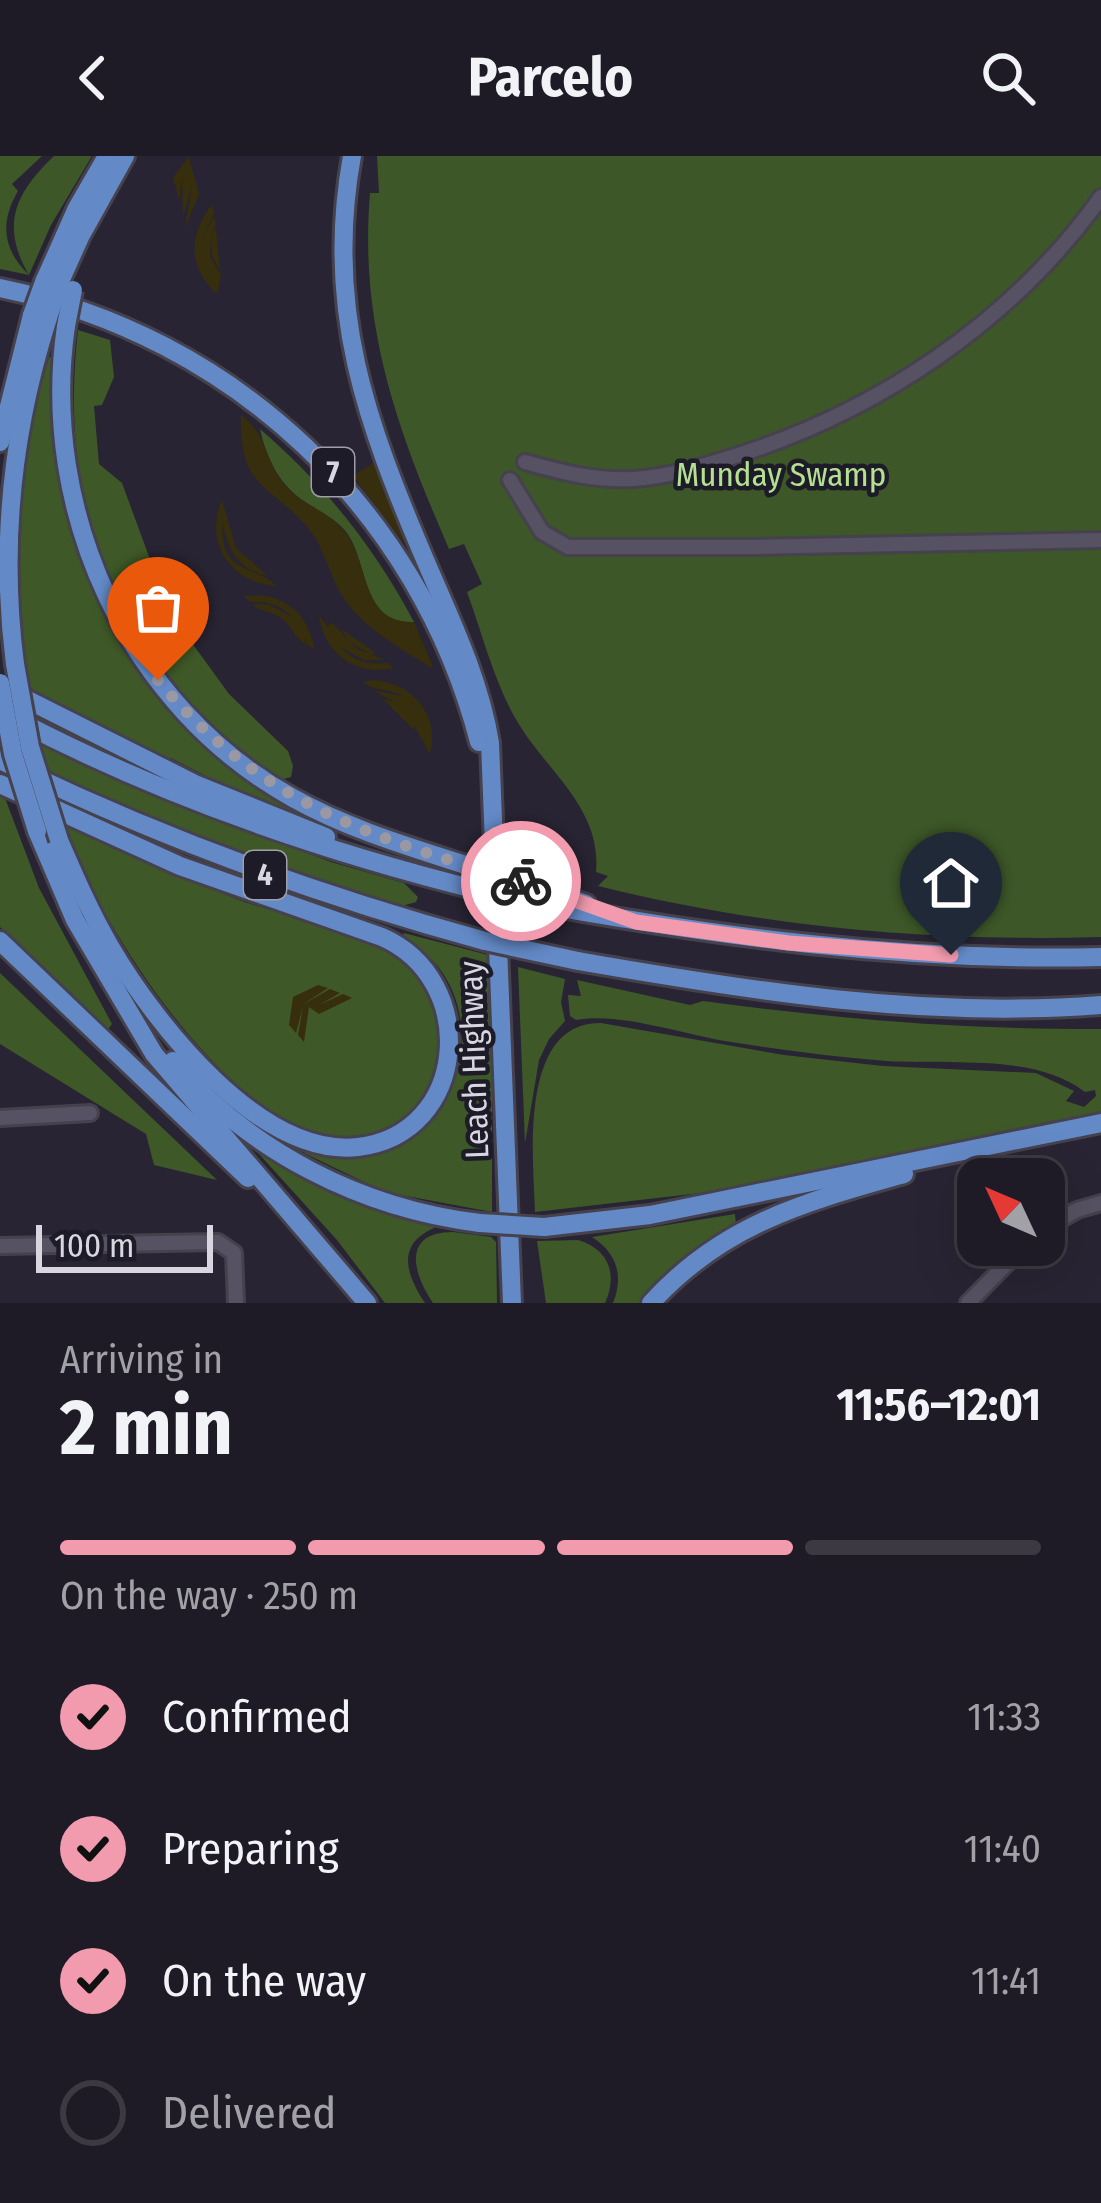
<!DOCTYPE html>
<html lang="en">
<head>
<meta charset="utf-8">
<style>
	:root { --surface:#1e1b26; --page:#26242e; --text:#f1f3f6; --muted:#a1a1a7; --line:#3c3943; --accent:#f29aae }
	body { margin:0; font-family:"Fira Sans Condensed",sans-serif; background:var(--page); color:var(--text); height:100vh; display:flex; flex-direction:column; font-size:45px; white-space:nowrap }
	* { box-sizing:border-box; margin:0 }
	p { font-size:39px; color:var(--muted) }
	.icon { flex:none; width:66px; height:66px; fill:none; stroke:currentColor; stroke-width:2; stroke-linecap:round; stroke-linejoin:round }
	.map { position:relative; height:1147px; overflow:hidden }
	.side { display:flex; flex-direction:column; background:var(--surface); flex:1 }
	.side>* { flex:none }
	.needle { width:78px; rotate:314deg }
	.controls { position:absolute; left:957px; top:1002px; display:grid; gap:24px }
	.controls a { display:grid; place-items:center; width:108px; height:108px; border-radius:24px; background:var(--surface); box-shadow:0 12px 48px #0002,0 0 0 3px var(--line); font-size:60px }
	.scale { position:absolute; left:36px; bottom:30px; width:177px; box-sizing:border-box; padding-left:12px; border:6px solid #d8d6e0; border-top:0; font-size:33px; line-height:42px; white-space:nowrap; color:#d8d6e0; -webkit-text-stroke:9px #1e1b29; paint-order:stroke }
	.pin { position:absolute; display:grid; place-items:center; width:102px; height:102px; color:#fff; margin:-123px -51px; border-radius:50% 50% 50% 0; rotate:-45deg; box-shadow:0 0 12px #0007 }
	.pin .icon { rotate:45deg }
	.courier { position:absolute; display:grid; place-items:center; width:120px; height:120px; margin:-60px; border:9px solid #f29aae; border-radius:50%; background:#fff; color:#222; box-shadow:0 3px 15px #0007 }
	.head em { font-style:normal; font-weight:700 }
	.head div { display:flex; flex-direction:column-reverse }
	.head { display:flex; align-items:center; justify-content:space-between; height:204px; padding:0 60px }
	h1 { font-size:78px; font-weight:700; line-height:90px }
	.bar { display:grid; grid-template-columns:repeat(4,1fr); gap:18px 12px; align-content:center; height:144px; padding:0 60px }
	.bar i { height:15px; border-radius:9px; background:var(--line) }
	.bar .active { background:var(--accent) }
	.bar p { grid-column:span 4 }
	ol { padding:0 60px; list-style:none }
	li { display:flex; align-items:center; gap:36px; height:132px }
	li p { margin-inline-start:auto }
	li .icon { padding:12px; border-radius:50%; background:var(--accent); color:#111; stroke-width:4 }
	li:last-child { color:var(--muted) }
	li i { width:66px; height:66px; border:6px solid var(--line); border-radius:50% }
	header { display:flex; justify-content:space-between; align-items:center; height:156px; padding:0 60px; background:var(--surface); font-size:54px; font-weight:700 }
	.map>svg:first-child { display:block }
	.green { fill:#3d5728 }
	.forest { fill:#3e5927 }
	.sand { fill:#362e0d }
	.lines { fill:none; stroke-linecap:round; stroke-linejoin:round }
	.minor-casing { stroke:#45414d; stroke-width:20 }
	.highway-casing { stroke:#45414d; stroke-width:24 }
	.minor { stroke:#565263; stroke-width:14 }
	.highway { stroke:#6389c6; stroke-width:18 }
	.highway-bridge-casing { stroke:#45414d; stroke-width:24; stroke-linecap:butt }
	.highway-bridge { stroke:#6389c6; stroke-width:18 }
	.done { stroke:#9a98a3; stroke-width:12; stroke-dasharray:0 21.6 }
	.route { stroke:#f29aae; stroke-width:15 }
	.labels { text-anchor:middle; dominant-baseline:central; stroke-width:9; stroke-linejoin:round; paint-order:stroke }
	.shield { fill:#1e1b29; stroke:#a09ea9; stroke-width:3 }
	.shield-label { font-size:30px; font-weight:bold; fill:#d8d6e0 }
	.park-label { font-size:33px; fill:#b4e092; stroke:#1e1b29 }
	.street-label { font-size:33px; fill:#d8d6e0; stroke:#1e1b29 }
</style>
</head>
<body>
<header><svg class="icon" aria-label="back" viewBox="0 0 24 24"><path d="M15 5l-7 7 7 7"/></svg>Parcelo<svg class="icon" aria-label="search" viewBox="0 0 24 24"><circle cx="10" cy="10" r="6"/><path d="M15 15l6 6"/></svg></header>
<div class="map">
<svg width="1101" height="1147" viewBox="0 0 1101 1147">
	<rect width="100%" height="100%" fill="#282433"/>
	<g class="green">
		<path d="M 54,0 L 92,0 L 51,69 L 29,119 C 0,70 15,37 54,0 Z"/>
		<path d="M 377,0 L 1101,0 L 1101,781 C 931,786 763,771 598,730 L 608,720 L 596,716 C 602,650 543,613 514,560 C 493,522 482,477 467,436 L 482,428 L 464,388 L 449,393 C 397,273 359,170 370,37 L 379,37 Z"/>
	</g>
	<g class="forest">
		<path d="M 0,0 L 42,0 L 12,28 L 18,35 C 0,66 2,93 29,119 L 0,113 Z"/>
		<path d="M 78,174 L 110,184 L 114,221 L 102,249 L 94,250 L 99,308 L 122,327 L 155,417 L 192,487 L 229,538 L 288,595 L 293,610 L 291,621 L 280,624 C 123,511 56,367 78,174 Z"/>
		<path d="M 49,201 L 53,202 C 47,319 88,483 181,563 C 225,602 283,634 332,667 L 331,674 L 239,637 L 171,602 L 162,603 L 28,536 C 9,425 17,309 49,201 Z"/>
		<path d="M 260,273 C 324,328 375,392 414,466 C 361,468 369,408 347,377 C 337,364 324,358 310,349 C 281,332 267,305 260,273 Z"/>
		<path d="M 38,584 L 216,663 L 331,706 L 404,727 L 418,741 L 416,746 L 398,751 L 199,684 L 47,618 Z"/>
		<path d="M 0,639 L 5,642 L 39,732 L 112,868 L 106,876 L 0,771 Z"/>
		<path d="M 65,670 C 123,697 182,722 242,745 C 282,760 385,781 412,809 C 459,859 450,950 382,977 C 374,980 365,985 356,985 C 236,987 99,771 65,670 Z"/>
		<path d="M 404,777 L 492,800 L 492,1056 L 385,1036 L 304,997 L 305,994 C 327,999 348,1004 370,1000 C 452,982 489,878 439,812 C 429,799 416,791 402,782 Z"/>
		<path d="M 518,811 L 565,823 L 561,846 L 565,865 L 549,883 L 539,904 L 525,987 Z"/>
		<path d="M 0,817 L 217,1024 L 154,1009 L 146,978 L 0,888 Z"/>
		<path d="M 577,824 L 690,849 L 703,845 C 836,863 967,874 1101,873 L 1101,959 L 718,1035 L 535,1056 C 533,1000 519,866 601,867 L 784,899 L 883,910 L 1036,917 L 1074,935 L 1066,945 L 1084,951 L 1096,940 L 1095,934 L 1085,936 C 1034,897 949,909 887,905 C 835,901 783,894 731,886 C 684,879 621,856 576,864 L 570,860 L 568,839 L 581,840 Z"/>
		<path d="M 250,984 L 441,1069 C 397,1085 403,1114 425,1147 L 385,1147 L 337,1084 L 248,986 Z"/>
		<path d="M 735,1058 L 736,1069 L 643,1147 L 613,1147 C 624,1120 617,1097 592,1081 Z"/>
		<path d="M 453,1076 L 491,1081 L 496,1086 L 497,1147 L 433,1147 C 413,1118 401,1076 453,1076 Z"/>
		<path d="M 578,1084 C 609,1093 618,1119 605,1147 L 546,1147 L 537,1085 Z"/>
	</g>
	<g class="sand">
		<path d="M 189,1 L 199,38 L 185,72 L 192,30 L 183,60 L 182,22 L 179,44 L 173,21 Z"/>
		<path d="M 212,49 L 214,57 L 201,86 L 214,60 L 216,68 L 211,80 L 216,72 L 220,115 L 212,100 L 211,83 L 210,101 L 221,119 L 217,138 C 188,112 188,78 212,49 Z"/>
		<path d="M 241,259 C 268,279 264,304 286,330 C 302,349 329,355 345,376 C 370,406 360,468 414,466 L 434,513 C 402,494 361,471 341,438 C 329,417 324,391 308,372 C 268,326 239,333 241,259 Z"/>
		<path d="M 378,304 L 414,388 L 408,392 L 353,320 Z"/>
		<path d="M 222,344 L 236,392 L 268,420 C 238,413 227,394 223,366 C 218,418 254,408 277,430 C 232,428 203,387 222,344 Z"/>
		<path d="M 258,439 C 289,442 310,461 314,493 L 307,489 L 305,481 L 305,488 C 293,480 291,468 278,460 C 268,454 261,456 252,448 L 270,449 L 292,461 C 282,449 266,445 250,446 L 244,440 Z"/>
		<path d="M 319,460 L 328,471 L 330,466 C 346,476 348,494 369,497 L 350,487 L 341,473 L 376,497 L 370,498 L 385,504 L 364,504 L 342,492 C 352,505 370,509 388,507 L 394,512 C 356,521 325,498 319,460 Z"/>
		<path d="M 375,524 C 413,528 440,559 430,598 L 415,571 L 414,574 L 383,543 L 395,546 L 372,534 L 403,540 C 390,533 373,535 363,526 Z"/>
		<path d="M 318,829 L 328,832 L 302,849 L 330,833 L 340,837 L 319,849 L 343,838 L 352,842 L 319,858 L 309,851 L 304,886 L 298,879 L 303,850 L 296,877 L 289,869 L 293,841 Z"/>
	</g>
	<g class="lines">
		<g class="minor-casing">
			<g id="minor">
				<path d="M 525,306 C 561,316 595,325 633,323 C 666,321 700,311 732,301 C 877,256 1012,166 1101,41"/>
				<path d="M 510,324 L 542,376 L 568,391 L 755,391 L 1101,384"/>
				<path d="M 0,962 L 90,957"/>
				<path d="M 1044,1073 L 1077,1054 L 1101,1047"/>
				<path d="M 0,1090 L 218,1086 L 234,1097 L 236,1147"/>
				<path d="M 968,1147 L 1025,1089"/>
			</g>
		</g>
		<g class="highway-casing">
			<g id="highway">
				<path d="M 352,0 C 324,153 367,268 426,406 C 451,464 480,524 490,587 L 512,1147"/>
				<path d="M 44,126 L 77,52 L 107,0"/>
				<path d="M 58,130 L 81,79 L 125,0"/>
				<path d="M 0,132 C 234,180 419,354 479,586"/>
				<path d="M 66,170 C 39,355 128,551 293,642 C 352,675 417,693 481,714"/>
				<path d="M 0,286 L 32,159"/>
				<path d="M 15,508 C 0,392 12,276 47,165"/>
				<path d="M 14,537 L 195,628 L 326,681"/>
				<path d="M 15,563 C 163,641 321,695 482,735"/>
				<path d="M 0,604 C 157,681 316,739 485,785"/>
				<path d="M 0,628 L 180,710 L 382,781 C 480,824 469,978 358,991 C 260,1002 155,867 111,792 C 91,758 75,721 59,684"/>
				<path d="M 37,675 L 75,764 L 154,898 L 367,1147"/>
				<path d="M 521,725 L 586,748"/>
				<path d="M 521,745 C 713,780 906,806 1101,801"/>
				<path d="M 0,785 L 248,1022"/>
				<path d="M 578,805 C 750,835 926,863 1101,849"/>
				<path d="M 173,905 C 249,996 363,1053 480,1067"/>
				<path d="M 544,1071 L 650,1059 L 1101,967"/>
				<path d="M 651,1147 C 723,1068 805,1046 904,1018"/>
			</g>
		</g>
		<use href="#minor" class="minor"/>
		<use href="#highway" class="highway"/>
		<g class="highway-bridge-casing">
			<g id="highway-bridge">
				<path d="M 32,159 L 44,126"/>
				<path d="M 47,165 L 58,130"/>
				<path d="M 66,170 L 73,134"/>
				<path d="M 15,508 L 30,591 L 59,684"/>
				<path d="M 0,527 L 13,598 L 37,675"/>
				<path d="M 481,714 L 521,725"/>
				<path d="M 482,735 L 521,745"/>
				<path d="M 485,785 L 578,805"/>
				<path d="M 480,1067 L 544,1071"/>
			</g>
		</g>
		<use href="#highway-bridge" class="highway-bridge"/>
	</g>
	<g class="lines">
		<path class="done" d="M 158,524 C 260,647 372,683 521,725"/>
		<path class="route" d="M 521,725 L 636,766 L 789,787 L 951,799"/>
	</g>
	<g class="labels">
		<g class="shield">
			<rect x="312" y="292" width="42" height="48" rx="9"/>
			<rect x="244" y="695" width="42" height="48" rx="9"/>
		</g>
		<g class="shield-label">
			<text x="333" y="316">7</text>
			<text x="265" y="719">4</text>
		</g>
		<g class="park-label">
			<text x="781" y="319">Munday Swamp</text>
		</g>
		<g class="street-label">
			<text transform="translate(474 904) rotate(-92)">Leach Highway</text>
		</g>
	</g>
</svg>
<div class="controls">
<a><svg class="needle" viewBox="-14 -14 28 28"><path d="M0-13l5 13h-10z" fill="#e53935"/><path d="M0 13l5-13h-10z" fill="#a1a1a7"/></svg></a>
</div>
<div class="scale">100 m</div>
<div class="pin" style="left:158px;top:524px;background:#ea580c"><svg class="icon" aria-label="bag" viewBox="0 0 24 24"><path d="M5 8h14l-1 12H6zM9 8a3 3 0 0 1 6 0"/></svg></div>
<div class="pin" style="left:951px;top:799px;background:#1f2937"><svg class="icon" aria-label="home" viewBox="0 0 24 24"><path d="M3 11l9-7 9 7M6 9v11h12V9"/></svg></div>
<div class="courier" style="left:521px;top:725px"><svg class="icon" aria-label="bike" viewBox="0 0 24 24"><circle cx="6" cy="16" r="4"/><circle cx="18" cy="16" r="4"/><path d="M6 16l4-8h5l3 8M10 8l3 8H6M13 5h3"/></svg></div>
</div>
<section class="side">
<div class="head"><div><h1>2 min</h1><p>Arriving in</p></div><em>11:56–12:01</em></div>
<div class="bar"><i class="active"></i><i class="active"></i><i class="active"></i><i></i><p>On the way · 250 m</p></div>
<ol>
<li><svg class="icon" aria-label="check" viewBox="0 0 24 24"><path d="M5 12l5 5 9-10"/></svg>Confirmed<p>11:33</p></li>
<li><svg class="icon" aria-label="check" viewBox="0 0 24 24"><path d="M5 12l5 5 9-10"/></svg>Preparing<p>11:40</p></li>
<li><svg class="icon" aria-label="check" viewBox="0 0 24 24"><path d="M5 12l5 5 9-10"/></svg>On the way<p>11:41</p></li>
<li><i></i>Delivered</li>
</ol>
</section>
</body>
</html>
